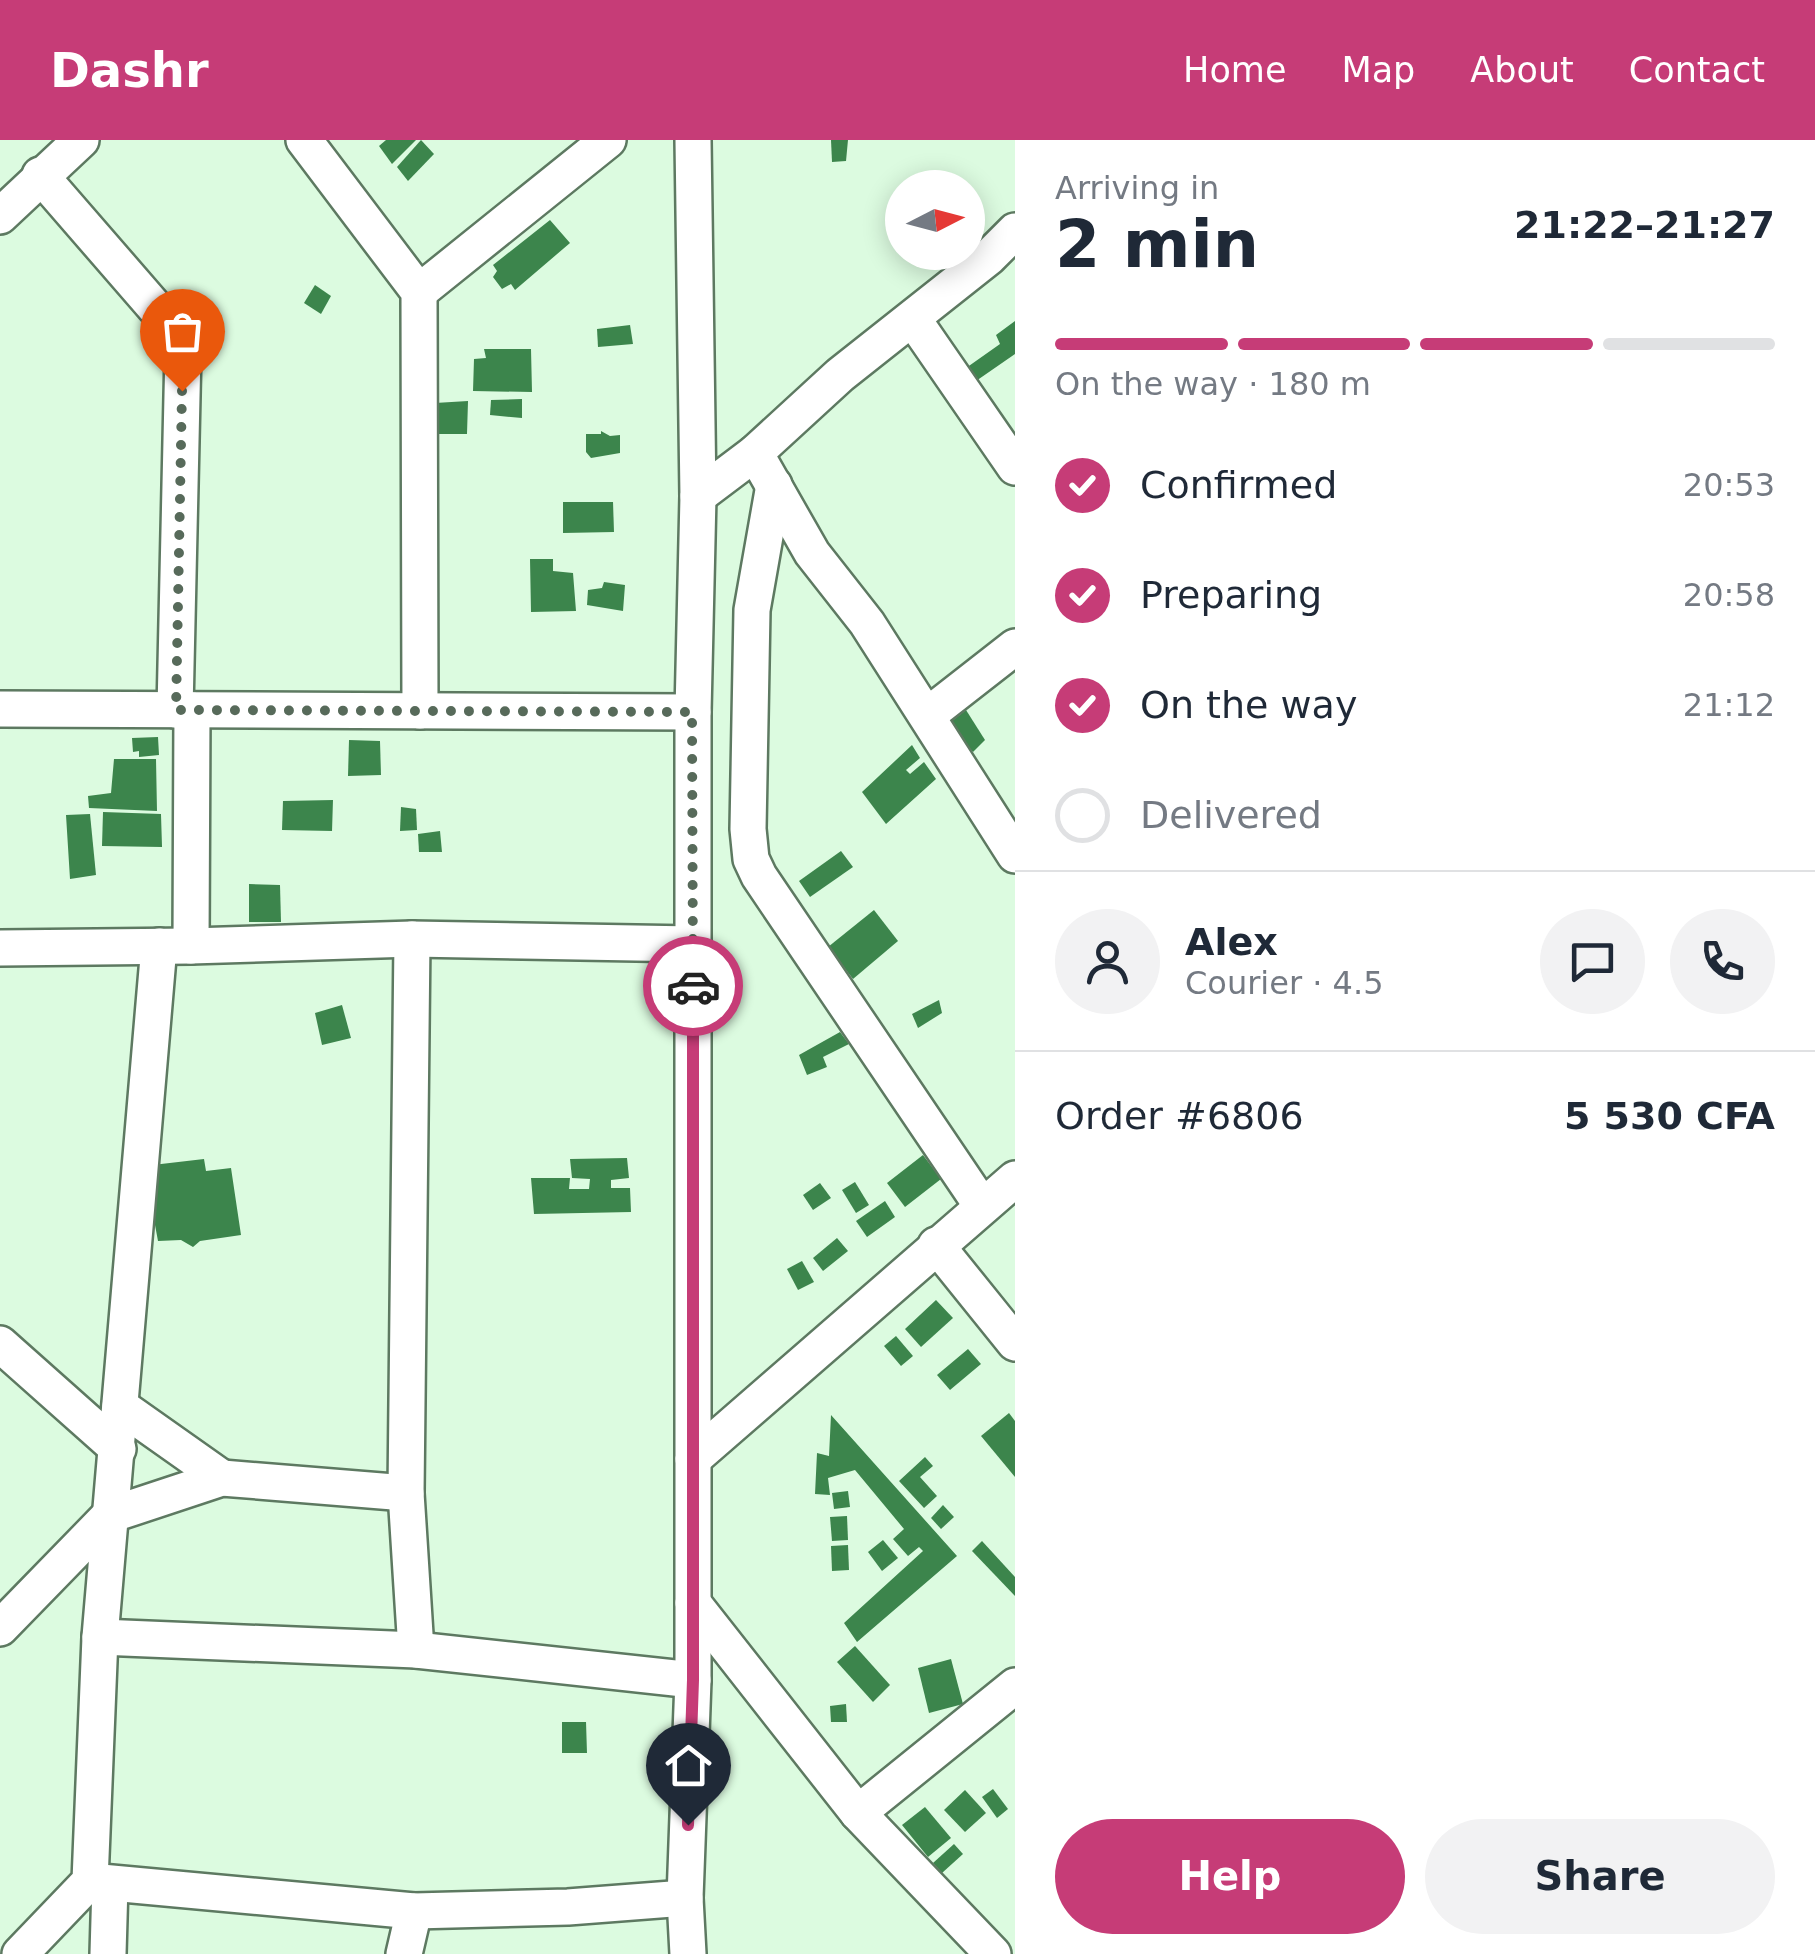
<!DOCTYPE html>
<html lang="en">
<head>
<meta charset="utf-8">
<style>
	:root { --surface:#fff; --page:#f2f2f3; --text:#1f2937; --muted:#747a83; --line:#e0e1e3; --accent:#c63c77 }
	body { margin:0; font-family:"DejaVu Sans",sans-serif; background:var(--page); color:var(--text); height:100vh; display:flex; flex-direction:column; font-size:38px; white-space:nowrap }
	* { box-sizing:border-box; margin:0 }
	p { font-size:32px; color:var(--muted) }
	.icon { flex:none; width:55px; height:55px; fill:none; stroke:currentColor; stroke-width:2; stroke-linecap:round; stroke-linejoin:round }
	.map { position:relative; flex:1; overflow:hidden }
	.details { display:flex; flex-direction:column; background:var(--surface); width:800px }
	.details>* { flex:none }
	.needle { width:65px; rotate:84deg }
	.controls { position:absolute; left:885px; top:30px; display:grid; gap:20px }
	.controls a { display:grid; place-items:center; width:100px; height:100px; border-radius:50%; background:var(--surface); box-shadow:0 5px 25px #0003; font-size:50px }
	.pin { position:absolute; display:grid; place-items:center; width:85px; height:85px; color:#fff; margin:-102px -42px; border-radius:50% 50% 50% 0; rotate:-45deg; box-shadow:0 0 10px #0007 }
	.pin .icon { rotate:45deg }
	.courier { position:absolute; display:grid; place-items:center; width:100px; height:100px; margin:-50px; border:8px solid #c63c77; border-radius:50%; background:#fff; color:#222; box-shadow:0 2px 12px #0007 }
	.headline em { font-style:normal; font-weight:700 }
	.headline div { display:flex; flex-direction:column-reverse }
	.headline { display:flex; align-items:center; justify-content:space-between; height:170px; padding:0 40px }
	h1 { font-size:65px; font-weight:700; line-height:75px }
	.bar { display:grid; grid-template-columns:repeat(4,1fr); gap:15px 10px; align-content:center; height:120px; padding:0 40px }
	.bar i { height:12px; border-radius:8px; background:var(--line) }
	.bar .current { background:var(--accent) }
	.bar p { grid-column:span 4 }
	.line { display:flex; align-items:center; gap:25px; padding:0 40px; border-top:2px solid var(--line) }
	.line div { flex:1 }
	.round { display:grid; place-items:center; flex:none; width:105px; height:105px; border-radius:52px; background:var(--page) }
	ol { padding:0 40px; list-style:none }
	li { display:flex; align-items:center; gap:30px; height:110px }
	li p { margin-inline-start:auto }
	li .icon { padding:10px; border-radius:50%; background:var(--accent); color:#fff; stroke-width:4 }
	li:last-child { color:var(--muted) }
	li i { width:55px; height:55px; border:5px solid var(--line); border-radius:50% }
	.primary-button { display:flex; gap:20px; margin-top:auto; padding:20px 40px }
	.primary-button a { flex:1; height:115px; border-radius:60px; background:var(--accent); color:#fff; font-size:40px; font-weight:700; line-height:115px; text-align:center }
	.primary-button a+a { background:var(--page); color:var(--text) }
	header { display:flex; align-items:center; gap:60px; box-sizing:border-box; height:140px; padding:0 50px; background:var(--accent); color:#fff }
	header strong { font-size:48px }
	nav { display:flex; gap:55px; margin-inline-start:auto; font-size:35px }
	main { display:flex; flex:1; min-height:0 }
	.map>svg:first-child { display:block }
	.building { fill:#3c854c }
	.lines { fill:none; stroke-linecap:round; stroke-linejoin:round }
	.minor-casing { stroke:#5d7961; stroke-width:40 }
	.minor { stroke:#fff; stroke-width:35 }
	.done { stroke:#576a5a; stroke-width:10; stroke-dasharray:0 18 }
	.route { stroke:#c63c77; stroke-width:12 }
</style>
</head>
<body>
<header>
<strong>Dashr</strong>
<nav><a>Home</a><a>Map</a><a>About</a><a>Contact</a></nav>
</header>
<main>
<div class="map">
<svg width="1015" height="1814" viewBox="0 0 1015 1814">
	<rect width="100%" height="100%" fill="#dcfbe0"/>
	<g class="building">
		<path d="M 386,0 L 416,0 L 392,24 L 379,6 Z"/>
		<path d="M 421,0 L 434,14 L 408,41 L 397,27 Z"/>
		<path d="M 831,0 L 848,0 L 846,21 L 832,22 Z"/>
		<path d="M 550,80 L 570,103 L 515,150 L 511,144 L 502,149 L 493,137 L 497,131 L 493,125 Z"/>
		<path d="M 315,145 L 331,156 L 321,174 L 304,163 Z"/>
		<path d="M 1015,181 L 1015,214 L 976,241 L 966,228 L 1000,204 L 996,195 Z"/>
		<path d="M 630,185 L 633,204 L 598,207 L 597,189 Z"/>
		<path d="M 484,209 L 531,209 L 532,252 L 473,251 L 474,219 L 486,218 Z"/>
		<path d="M 522,259 L 522,278 L 490,275 L 491,260 Z"/>
		<path d="M 468,261 L 467,294 L 434,294 L 435,263 Z"/>
		<path d="M 601,291 L 610,296 L 620,295 L 620,313 L 591,318 L 586,312 L 586,294 L 601,294 Z"/>
		<path d="M 563,362 L 613,362 L 614,392 L 563,393 Z"/>
		<path d="M 530,419 L 553,419 L 553,431 L 573,433 L 576,471 L 531,472 Z"/>
		<path d="M 604,442 L 625,445 L 623,471 L 587,465 L 588,450 L 602,448 Z"/>
		<path d="M 966,570 L 985,600 L 973,612 L 948,584 Z"/>
		<path d="M 158,597 L 159,615 L 139,617 L 139,611 L 133,612 L 132,598 Z"/>
		<path d="M 349,600 L 380,601 L 381,635 L 348,636 Z"/>
		<path d="M 912,605 L 920,618 L 906,630 L 910,634 L 924,622 L 936,639 L 886,684 L 862,652 Z"/>
		<path d="M 114,619 L 156,619 L 157,671 L 89,668 L 88,656 L 111,653 Z"/>
		<path d="M 333,660 L 332,691 L 282,690 L 283,661 Z"/>
		<path d="M 401,667 L 416,669 L 417,690 L 400,691 Z"/>
		<path d="M 103,672 L 161,674 L 162,707 L 102,706 Z"/>
		<path d="M 90,674 L 96,735 L 70,739 L 66,675 Z"/>
		<path d="M 440,691 L 442,712 L 419,712 L 418,694 Z"/>
		<path d="M 841,711 L 853,727 L 810,757 L 799,741 Z"/>
		<path d="M 249,744 L 280,745 L 281,782 L 249,782 Z"/>
		<path d="M 874,770 L 898,801 L 853,839 L 828,807 Z"/>
		<path d="M 939,860 L 942,873 L 918,888 L 912,874 Z"/>
		<path d="M 342,865 L 351,898 L 322,905 L 315,873 Z"/>
		<path d="M 840,892 L 849,904 L 823,917 L 827,927 L 807,935 L 799,915 Z"/>
		<path d="M 923,1015 L 941,1039 L 905,1067 L 887,1043 Z"/>
		<path d="M 627,1018 L 629,1038 L 611,1040 L 611,1048 L 630,1048 L 631,1072 L 534,1074 L 531,1038 L 570,1038 L 569,1049 L 589,1049 L 590,1039 L 572,1038 L 570,1019 Z"/>
		<path d="M 204,1019 L 206,1031 L 231,1028 L 241,1095 L 200,1101 L 193,1107 L 181,1100 L 158,1101 L 144,1026 Z"/>
		<path d="M 855,1042 L 869,1065 L 856,1073 L 842,1050 Z"/>
		<path d="M 820,1043 L 831,1058 L 813,1070 L 803,1055 Z"/>
		<path d="M 885,1061 L 895,1077 L 867,1097 L 856,1081 Z"/>
		<path d="M 837,1098 L 848,1111 L 823,1131 L 813,1118 Z"/>
		<path d="M 802,1121 L 814,1142 L 798,1150 L 787,1129 Z"/>
		<path d="M 936,1160 L 953,1178 L 921,1207 L 905,1189 Z"/>
		<path d="M 896,1196 L 913,1216 L 901,1226 L 884,1206 Z"/>
		<path d="M 968,1209 L 981,1224 L 950,1250 L 937,1235 Z"/>
		<path d="M 1009,1273 L 1015,1281 L 1015,1337 L 981,1296 Z"/>
		<path d="M 831,1275 L 957,1416 L 857,1502 L 844,1483 L 923,1411 L 919,1407 L 908,1416 L 893,1399 L 904,1389 L 855,1330 L 828,1338 L 830,1355 L 815,1354 L 817,1313 L 829,1316 Z"/>
		<path d="M 925,1317 L 933,1326 L 920,1337 L 937,1356 L 924,1368 L 899,1341 Z"/>
		<path d="M 848,1351 L 850,1367 L 834,1369 L 832,1353 Z"/>
		<path d="M 943,1365 L 954,1377 L 941,1389 L 931,1378 Z"/>
		<path d="M 847,1376 L 848,1400 L 832,1401 L 830,1377 Z"/>
		<path d="M 883,1400 L 898,1418 L 882,1431 L 868,1412 Z"/>
		<path d="M 982,1401 L 1015,1437 L 1015,1456 L 972,1411 Z"/>
		<path d="M 848,1405 L 849,1430 L 832,1431 L 831,1406 Z"/>
		<path d="M 855,1506 L 890,1545 L 873,1562 L 837,1522 Z"/>
		<path d="M 951,1519 L 963,1564 L 929,1573 L 918,1528 Z"/>
		<path d="M 846,1564 L 847,1582 L 831,1582 L 830,1566 Z"/>
		<path d="M 562,1582 L 586,1582 L 587,1613 L 562,1613 Z"/>
		<path d="M 993,1649 L 1008,1669 L 997,1678 L 982,1657 Z"/>
		<path d="M 965,1650 L 986,1673 L 965,1692 L 944,1670 Z"/>
		<path d="M 925,1667 L 951,1698 L 928,1717 L 902,1685 Z"/>
		<path d="M 954,1704 L 963,1714 L 942,1733 L 933,1723 Z"/>
	</g>
	<g class="lines">
		<g class="minor-casing">
			<g id="minor">
				<path d="M 304,0 L 419,152 L 420,571"/>
				<path d="M 40,35 L 171,186 L 183,211 L 175,570"/>
				<path d="M 0,76 L 81,0"/>
				<path d="M 419,152 L 608,0"/>
				<path d="M 913,179 L 1015,327"/>
				<path d="M 755,313 L 812,413 L 867,483 L 1015,715"/>
				<path d="M 774,345 L 752,470 L 748,689 L 751,719 L 759,736 L 982,1066"/>
				<path d="M 698,356 L 755,313 L 840,235 L 989,117 L 1015,91"/>
				<path d="M 0,569 L 693,572"/>
				<path d="M 928,575 L 1015,507"/>
				<path d="M 412,799 L 406,1353 L 416,1510"/>
				<path d="M 191,806 L 192,570"/>
				<path d="M 0,808 L 191,806 L 412,799 L 693,804"/>
				<path d="M 936,1105 L 1015,1203"/>
				<path d="M 0,1204 L 118,1309"/>
				<path d="M 120,1266 L 222,1338"/>
				<path d="M 693,1319 L 1015,1039"/>
				<path d="M 693,1463 L 858,1673 L 993,1814"/>
				<path d="M 0,1488 L 110,1375 L 222,1338 L 406,1353"/>
				<path d="M 100,1497 L 416,1510 L 693,1540"/>
				<path d="M 858,1673 L 1015,1546"/>
				<path d="M 90,1741 L 414,1771 L 568,1767 L 685,1758"/>
				<path d="M 20,1814 L 90,1741 L 100,1497 L 159,806"/>
				<path d="M 108,1814 L 110,1744"/>
				<path d="M 404,1814 L 414,1771"/>
				<path d="M 688,1814 L 685,1758 L 693,1540 L 693,572 L 698,356 L 693,0"/>
			</g>
		</g>
		<use href="#minor" class="minor"/>
	</g>
	<g class="lines">
		<path class="done" d="M 182,251 L 176,570 L 692,572 L 693,846"/>
		<path class="route" d="M 688,1685 L 693,1540 L 693,846"/>
	</g>
</svg>
<div class="controls">
<a><svg class="needle" viewBox="-14 -14 28 28"><path d="M0-13l5 13h-10z" fill="#e53935"/><path d="M0 13l5-13h-10z" fill="#747a83"/></svg></a>
</div>
<div class="pin" style="left:182px;top:251px;background:#ea580c"><svg class="icon" aria-label="bag" viewBox="0 0 24 24"><path d="M5 8h14l-1 12H6zM9 8a3 3 0 0 1 6 0"/></svg></div>
<div class="pin" style="left:688px;top:1685px;background:#1f2937"><svg class="icon" aria-label="home" viewBox="0 0 24 24"><path d="M3 11l9-7 9 7M6 9v11h12V9"/></svg></div>
<div class="courier" style="left:693px;top:846px"><svg class="icon" aria-label="car" viewBox="0 0 24 24"><path d="M5 17H2v-5l4-1 3-4h7l3 4 3 1v5h-3M9 17h6M6 11h13"/><circle cx="7" cy="17" r="2"/><circle cx="17" cy="17" r="2"/></svg></div>
</div>
<section class="details">
<div class="headline"><div><h1>2 min</h1><p>Arriving in</p></div><em>21:22–21:27</em></div>
<div class="bar"><i class="current"></i><i class="current"></i><i class="current"></i><i></i><p>On the way · 180 m</p></div>
<ol>
<li><svg class="icon" aria-label="check" viewBox="0 0 24 24"><path d="M5 12l5 5 9-10"/></svg>Confirmed<p>20:53</p></li>
<li><svg class="icon" aria-label="check" viewBox="0 0 24 24"><path d="M5 12l5 5 9-10"/></svg>Preparing<p>20:58</p></li>
<li><svg class="icon" aria-label="check" viewBox="0 0 24 24"><path d="M5 12l5 5 9-10"/></svg>On the way<p>21:12</p></li>
<li><i></i>Delivered</li>
</ol>
<div class="line" style="height:180px"><a class="round"><svg class="icon" aria-label="person" viewBox="0 0 24 24"><circle cx="12" cy="8" r="4"/><path d="M4 21q1-7 8-7t8 7"/></svg></a><div><b>Alex</b><p>Courier · 4.5</p></div><a class="round"><svg class="icon" aria-label="chat" viewBox="0 0 24 24"><path d="M4 5h16v11H9l-5 4z"/></svg></a><a class="round"><svg class="icon" aria-label="phone" viewBox="0 0 24 24"><path d="M5 4h4l2 5-3 2q2 4 5 5l2-3 5 2v4C11 20 4 13 5 4z"/></svg></a></div>
<div class="line" style="height:130px"><div>Order #6806</div><b>5 530 CFA</b></div>
<div class="primary-button"><a>Help</a><a>Share</a></div>
</section>
</main>
</body>
</html>
